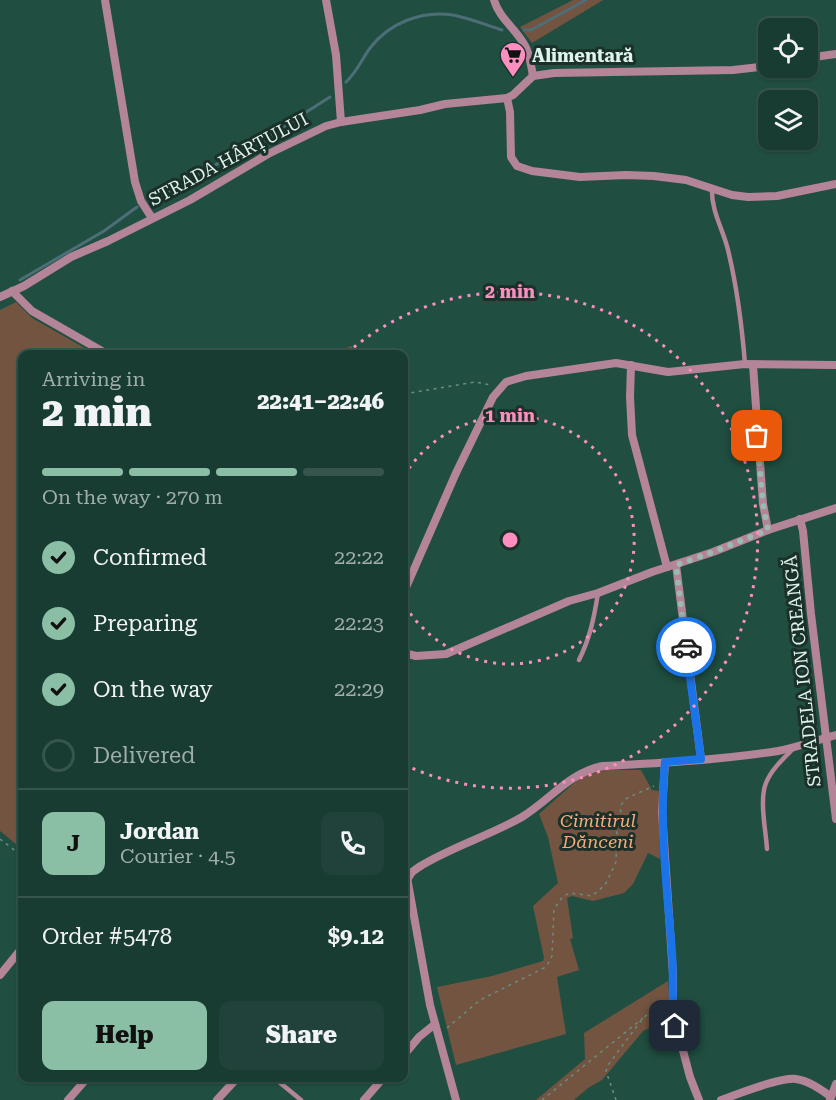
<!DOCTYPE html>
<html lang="en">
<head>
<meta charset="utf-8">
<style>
	:root { --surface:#183b32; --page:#21423a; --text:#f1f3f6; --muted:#9fadac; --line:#36554d; --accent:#8abfa5 }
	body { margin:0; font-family:"Roboto Serif",serif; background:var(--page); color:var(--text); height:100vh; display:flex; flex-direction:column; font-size:22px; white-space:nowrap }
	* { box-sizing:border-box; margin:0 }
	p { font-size:20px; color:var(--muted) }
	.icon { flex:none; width:33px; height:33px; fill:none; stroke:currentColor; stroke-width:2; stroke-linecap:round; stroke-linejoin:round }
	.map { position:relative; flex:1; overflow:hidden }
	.drawer { position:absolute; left:18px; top:350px; width:390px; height:732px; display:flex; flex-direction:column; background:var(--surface); border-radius:12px; box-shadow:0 2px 4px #0004,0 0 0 2px var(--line) }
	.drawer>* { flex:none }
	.fabs { position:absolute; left:758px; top:18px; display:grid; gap:12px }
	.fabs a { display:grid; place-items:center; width:60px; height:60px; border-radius:12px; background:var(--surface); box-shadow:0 2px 4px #0004,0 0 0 2px var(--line); font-size:30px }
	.pin { position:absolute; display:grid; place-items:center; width:51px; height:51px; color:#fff; margin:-26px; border-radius:12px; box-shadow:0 3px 9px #0006 }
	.courier { position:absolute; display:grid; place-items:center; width:60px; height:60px; margin:-30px; border:4px solid #1a73e8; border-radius:50%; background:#fff; color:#222; box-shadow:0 2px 8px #0007 }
	.summary em { font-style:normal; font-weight:800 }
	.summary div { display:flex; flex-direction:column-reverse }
	.summary { display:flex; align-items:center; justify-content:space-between; height:102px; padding:0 24px }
	h1 { font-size:39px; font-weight:800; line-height:45px }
	.bar { display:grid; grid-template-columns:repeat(4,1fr); gap:9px 6px; align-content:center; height:72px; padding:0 24px }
	.bar i { height:8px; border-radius:4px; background:var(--line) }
	.bar .active { background:var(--accent) }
	.bar p { grid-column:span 4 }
	.line { display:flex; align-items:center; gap:15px; padding:0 24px; border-top:2px solid var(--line) }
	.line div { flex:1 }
	.round { display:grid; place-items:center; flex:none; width:63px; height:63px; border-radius:12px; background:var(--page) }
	ol { padding:0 24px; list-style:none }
	li { display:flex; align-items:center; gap:18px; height:66px }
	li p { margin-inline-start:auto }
	li .icon { padding:6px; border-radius:50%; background:var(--accent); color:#111; stroke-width:4 }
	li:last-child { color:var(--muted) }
	li i { width:33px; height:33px; border:3px solid var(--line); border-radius:50% }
	.primary-button { display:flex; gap:12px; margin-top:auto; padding:12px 24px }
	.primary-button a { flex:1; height:69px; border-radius:12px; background:var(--accent); color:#111; font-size:24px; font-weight:800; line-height:69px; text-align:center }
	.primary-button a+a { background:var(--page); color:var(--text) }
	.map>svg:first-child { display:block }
	.green { fill:#735441 }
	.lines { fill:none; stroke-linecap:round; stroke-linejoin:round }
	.stream { stroke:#4d6d77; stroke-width:3 }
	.path { stroke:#688e83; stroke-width:1.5; stroke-dasharray:3 4.5; stroke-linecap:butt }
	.service { stroke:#b48498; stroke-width:4.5 }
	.minor { stroke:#b48498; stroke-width:8 }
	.done { stroke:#9bbbb1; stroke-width:6; stroke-dasharray:0 10.8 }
	.route { stroke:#1a73e8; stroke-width:8 }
	.ring { fill:none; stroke:#fd8ec0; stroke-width:3; stroke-dasharray:3 6 }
	.labels { text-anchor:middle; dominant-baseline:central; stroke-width:6; stroke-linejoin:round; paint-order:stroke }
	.poi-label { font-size:18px; font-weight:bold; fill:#ddf5ed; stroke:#1c302a; text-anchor:start }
	.street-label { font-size:18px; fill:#ddf5ed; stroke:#1c302a }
	.park-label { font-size:18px; font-style:italic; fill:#f9aa78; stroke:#1c302a }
	.centre { fill:#fd8ec0; stroke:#1c302a; stroke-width:3 }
	.ring-label { font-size:18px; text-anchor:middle; font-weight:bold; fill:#fd8ec0; stroke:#1c302a; stroke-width:6; stroke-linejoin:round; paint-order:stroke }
</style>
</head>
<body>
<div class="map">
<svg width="836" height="1100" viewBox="0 0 836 1100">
	<rect width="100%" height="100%" fill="#204f42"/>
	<g class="green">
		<path d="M 573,0 L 603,0 L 532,43 L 520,27 Z"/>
		<path d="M 16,302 L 32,318 L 95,354 L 22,354 L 22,752 L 17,755 L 22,772 L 22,849 L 0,831 L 0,310 Z"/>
		<path d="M 352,346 L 354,354 L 261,354 L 290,349 L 343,349 Z"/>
		<path d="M 601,770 L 641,770 L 652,790 L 659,791 L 660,859 L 648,853 L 633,884 L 624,893 L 593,901 L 572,896 L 567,898 L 573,938 L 570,939 L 579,970 L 557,977 L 566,1034 L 456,1065 L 437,987 L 492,976 L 543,961 L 544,958 L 533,906 L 558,883 L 548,837 L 539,814 L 583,775 Z"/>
		<path d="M 668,981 L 671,1017 L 643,1031 L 602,1080 L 588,1088 L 574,1100 L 536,1100 L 585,1059 L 584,1033 Z"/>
	</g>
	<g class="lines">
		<g class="stream">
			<path d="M 524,30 L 531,30 L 586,0"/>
			<path d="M 346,82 C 357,72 362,59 370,48 C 389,23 422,10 453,15 C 469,18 486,25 502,30"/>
			<path d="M 152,200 L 275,132 L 330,97"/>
			<path d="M 20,280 L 104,231 L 137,207"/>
		</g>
		<g class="path">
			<path d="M 404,394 L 475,382 L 491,385"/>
			<path d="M 0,839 L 22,856"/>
			<path d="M 447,1028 L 480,1000 L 546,967 L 552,956 L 554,909 L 563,896 L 571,893 L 592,896 L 605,885 L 616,862 L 617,830 L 620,822 L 621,805 L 627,798 L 654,786"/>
			<path d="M 542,1100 L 643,1018"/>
			<path d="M 616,1100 L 606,1071 L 608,1065 L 643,1018 L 648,1014 L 663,1012"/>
		</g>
		<g class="service">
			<path d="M 712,188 C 711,211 723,229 728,250 C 737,287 742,327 745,364"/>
			<path d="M 579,660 C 590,638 594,618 598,593"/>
			<path d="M 767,849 C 766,831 759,800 766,783 C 771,770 783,759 792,750"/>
			<path d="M 273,1077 L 301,1100"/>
		</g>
		<g class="minor">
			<path d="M 105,0 L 135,182 L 141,201 L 152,218"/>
			<path d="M 326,0 L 336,55 L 341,122"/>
			<path d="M 494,0 C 499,18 515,28 524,44 C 530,53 531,66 533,76"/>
			<path d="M 807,58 L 836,54"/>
			<path d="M 507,98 L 510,112 L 511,157 L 517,166 L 532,171 L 580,177 L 626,175 L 654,176 L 686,180 L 732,195 L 748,197 L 777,196 L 836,184"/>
			<path d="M 12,291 L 32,311 L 107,354"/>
			<path d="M 0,297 L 24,286 L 71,257 L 108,241 L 190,200 L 268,154 L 326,126 L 341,122 L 420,110 L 445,104 L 507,98 L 513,95 L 533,76 L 554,73 L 733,70 L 768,66"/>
			<path d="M 631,365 L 630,397 L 632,435 L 667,567"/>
			<path d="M 753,365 L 763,504 L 768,530"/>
			<path d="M 800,519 L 803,531 L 811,614 L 836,819"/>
			<path d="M 676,565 L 701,759"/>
			<path d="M 404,592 L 456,473 L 493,397 L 506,382 L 526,376 L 616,363 L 668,372 L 745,364 L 836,365"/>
			<path d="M 404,653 L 416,656 L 446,654 L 569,601 L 598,593 L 652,572 L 713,552 L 768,530 L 836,508"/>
			<path d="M 665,762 L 662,812 L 673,974 L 673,1013 L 690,1077 L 699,1100"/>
			<path d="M 404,861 L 430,1005 L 456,1100"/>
			<path d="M 404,885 L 412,872 L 419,867 C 451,847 489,836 522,817 C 550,800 570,772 603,766 C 661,763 720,760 778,751 C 798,747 817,740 836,735"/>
			<path d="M 0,975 L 22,948"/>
			<path d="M 404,1055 L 419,1037 L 435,1024"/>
			<path d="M 68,1100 L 88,1077"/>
			<path d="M 217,1100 L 238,1077"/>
			<path d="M 364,1100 L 384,1077"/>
			<path d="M 721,1100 C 738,1094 780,1077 796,1079 C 809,1081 820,1089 830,1096"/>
			<path d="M 830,1100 L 836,1084"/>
		</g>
	</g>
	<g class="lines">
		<path class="done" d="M 686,647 L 676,565 L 713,552 L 768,530 L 763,504 L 757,436"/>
		<path class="route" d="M 675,1026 C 671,1001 674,977 672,952 C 667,889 659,825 665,762 L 701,759 L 686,647"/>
	</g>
	<g class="ring">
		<path d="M404 476A124 124 0 1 1 404 604"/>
		<path d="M347 353A248 248 0 1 1 405 765"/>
	</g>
	<defs>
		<g id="supermarket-pin" transform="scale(1.35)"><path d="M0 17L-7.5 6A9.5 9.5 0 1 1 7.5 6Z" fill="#fd8ec0" stroke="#1c302a"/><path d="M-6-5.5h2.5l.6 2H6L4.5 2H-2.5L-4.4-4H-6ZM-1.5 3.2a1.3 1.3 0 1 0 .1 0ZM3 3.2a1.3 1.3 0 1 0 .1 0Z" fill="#111"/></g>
	</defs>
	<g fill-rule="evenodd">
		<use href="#supermarket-pin" x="513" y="55"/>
	</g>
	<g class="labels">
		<g class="poi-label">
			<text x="532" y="55">Alimentară</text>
		</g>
		<g class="street-label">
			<text transform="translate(228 159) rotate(-28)">STRADA HÂRȚULUI</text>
			<text transform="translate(802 671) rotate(-96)">STRADELA ION CREANGĂ</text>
		</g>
		<g class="park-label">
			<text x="598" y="820">Cimitirul<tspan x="598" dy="21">Dănceni</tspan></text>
		</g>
	</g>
	<circle cx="510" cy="540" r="9" class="centre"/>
	<g class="ring-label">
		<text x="510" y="298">2 min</text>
		<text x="510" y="422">1 min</text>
	</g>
</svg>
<div class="fabs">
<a><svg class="icon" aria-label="locate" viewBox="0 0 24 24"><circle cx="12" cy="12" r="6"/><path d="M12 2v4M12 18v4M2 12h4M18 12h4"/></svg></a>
<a><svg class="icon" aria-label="layers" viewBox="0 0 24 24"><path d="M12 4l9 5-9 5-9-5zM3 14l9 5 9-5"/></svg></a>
</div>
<div class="pin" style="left:757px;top:436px;background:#ea580c"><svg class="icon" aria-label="bag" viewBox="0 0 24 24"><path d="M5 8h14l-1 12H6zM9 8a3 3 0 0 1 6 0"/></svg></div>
<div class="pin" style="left:675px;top:1026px;background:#1f2937"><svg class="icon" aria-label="home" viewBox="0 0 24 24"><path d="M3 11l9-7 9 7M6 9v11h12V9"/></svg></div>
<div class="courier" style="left:686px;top:647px"><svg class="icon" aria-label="car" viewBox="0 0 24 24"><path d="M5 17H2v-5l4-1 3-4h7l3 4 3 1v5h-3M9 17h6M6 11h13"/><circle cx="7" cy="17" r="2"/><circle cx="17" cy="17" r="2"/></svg></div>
<section class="drawer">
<div class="summary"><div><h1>2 min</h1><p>Arriving in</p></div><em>22:41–22:46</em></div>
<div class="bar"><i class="active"></i><i class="active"></i><i class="active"></i><i></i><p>On the way · 270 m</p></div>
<ol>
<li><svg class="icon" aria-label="check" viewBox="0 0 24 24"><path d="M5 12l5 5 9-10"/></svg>Confirmed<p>22:22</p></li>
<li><svg class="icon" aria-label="check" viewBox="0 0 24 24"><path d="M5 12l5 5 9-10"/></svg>Preparing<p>22:23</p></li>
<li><svg class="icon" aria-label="check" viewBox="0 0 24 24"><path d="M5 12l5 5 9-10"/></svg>On the way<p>22:29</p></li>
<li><i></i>Delivered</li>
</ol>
<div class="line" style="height:108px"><b class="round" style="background:var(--accent);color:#111">J</b><div><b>Jordan</b><p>Courier · 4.5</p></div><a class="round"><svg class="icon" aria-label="phone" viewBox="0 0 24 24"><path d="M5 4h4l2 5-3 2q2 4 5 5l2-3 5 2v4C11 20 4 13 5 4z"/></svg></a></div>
<div class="line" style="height:78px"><div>Order #5478</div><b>$9.12</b></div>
<div class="primary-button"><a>Help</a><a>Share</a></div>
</section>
</div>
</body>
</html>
